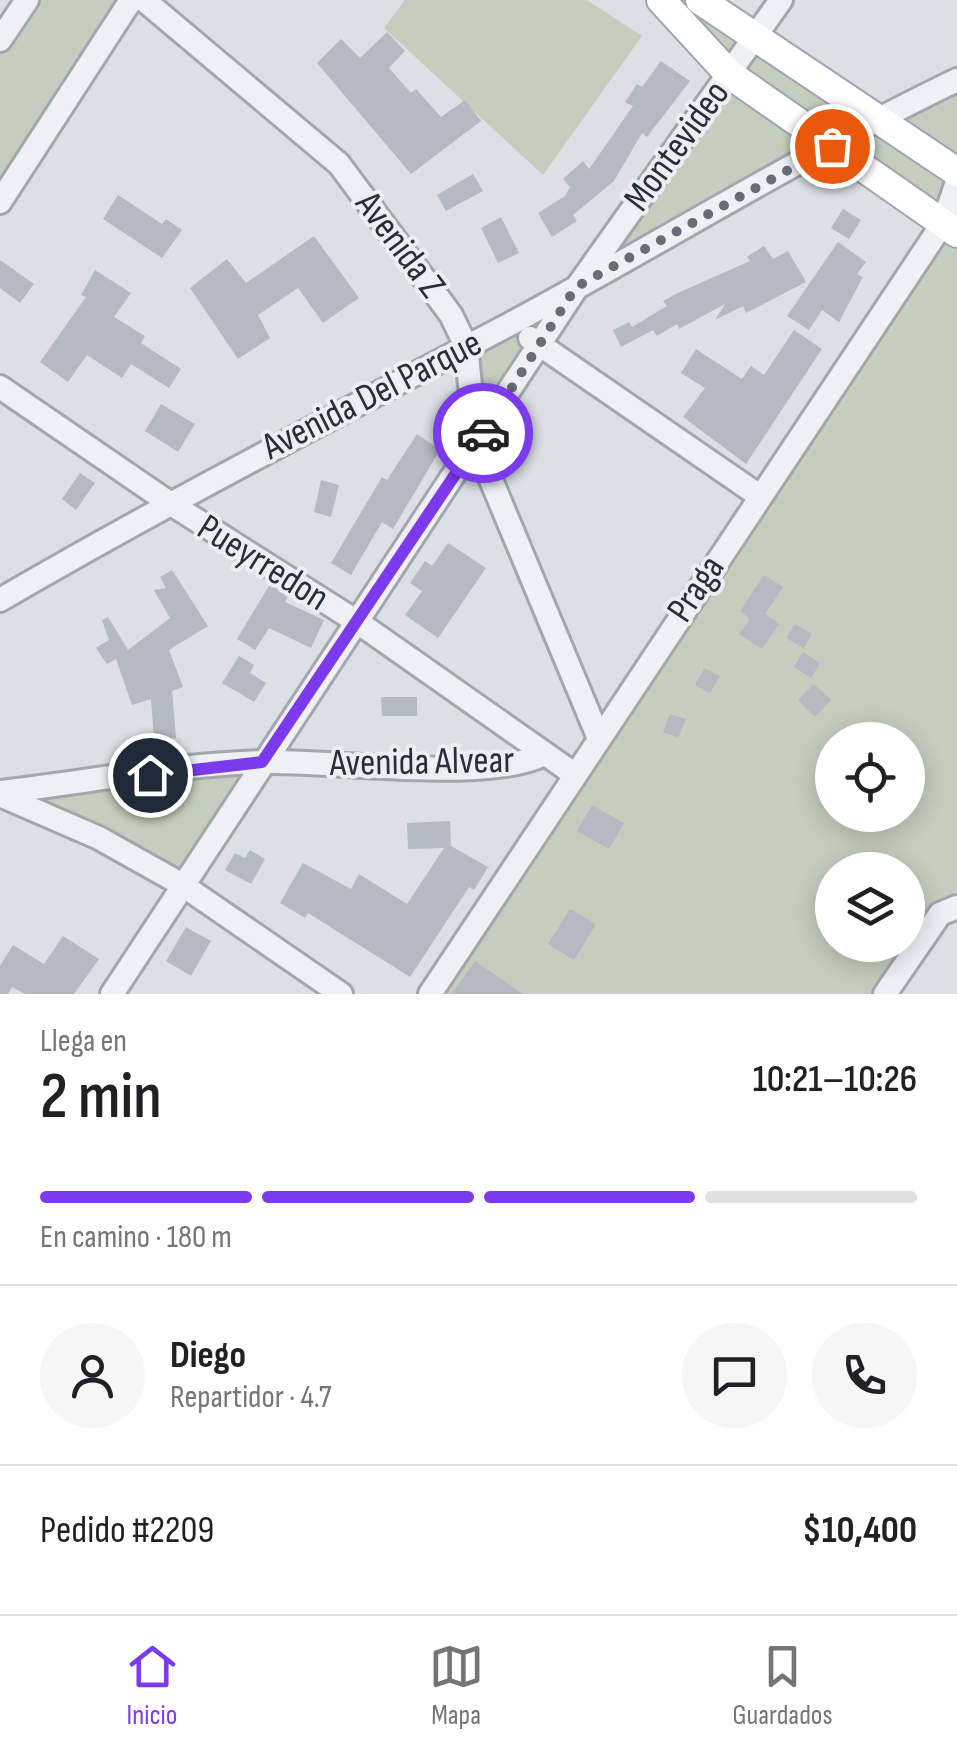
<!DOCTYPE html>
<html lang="es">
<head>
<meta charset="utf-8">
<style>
	:root { --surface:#fff; --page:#f6f6f6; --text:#202124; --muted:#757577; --line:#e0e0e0; --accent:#7c3aed }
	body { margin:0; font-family:"Sofia Sans Condensed",sans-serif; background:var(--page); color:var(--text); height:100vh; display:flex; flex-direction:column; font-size:38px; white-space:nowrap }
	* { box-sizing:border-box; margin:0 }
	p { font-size:32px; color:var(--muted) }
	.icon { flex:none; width:55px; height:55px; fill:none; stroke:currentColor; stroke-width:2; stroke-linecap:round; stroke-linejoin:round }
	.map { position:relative; height:994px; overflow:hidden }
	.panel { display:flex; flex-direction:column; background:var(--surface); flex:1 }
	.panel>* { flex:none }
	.buttons { position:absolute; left:815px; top:722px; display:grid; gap:20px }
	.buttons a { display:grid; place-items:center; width:110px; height:110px; border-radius:50%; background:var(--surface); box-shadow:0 5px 25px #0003; font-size:50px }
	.pin { position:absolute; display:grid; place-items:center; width:85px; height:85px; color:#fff; margin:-42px; border:5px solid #fff; border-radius:50%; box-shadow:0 2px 10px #0007 }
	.courier { position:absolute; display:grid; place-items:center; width:100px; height:100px; margin:-50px; border:8px solid #7c3aed; border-radius:50%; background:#fff; color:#222; box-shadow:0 2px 12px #0007 }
	.headline em { font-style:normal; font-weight:600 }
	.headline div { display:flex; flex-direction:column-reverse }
	.headline { display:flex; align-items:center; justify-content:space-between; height:170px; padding:0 40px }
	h1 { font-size:65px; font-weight:600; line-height:75px }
	.bar { display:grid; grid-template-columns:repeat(4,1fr); gap:15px 10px; align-content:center; height:120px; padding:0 40px }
	.bar i { height:12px; border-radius:8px; background:var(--line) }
	.bar .active { background:var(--accent) }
	.bar p { grid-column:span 4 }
	.line { display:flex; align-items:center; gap:25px; padding:0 40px; border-top:2px solid var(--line) }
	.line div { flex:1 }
	.round { display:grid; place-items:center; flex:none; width:105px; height:105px; border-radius:52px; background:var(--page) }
	.tab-bar { display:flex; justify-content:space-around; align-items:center; height:140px; border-top:2px solid var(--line); background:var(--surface); font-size:28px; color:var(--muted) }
	.tab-bar a { display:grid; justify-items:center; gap:5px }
	.tab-bar .active { color:var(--accent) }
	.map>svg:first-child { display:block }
	.green { fill:#c3cebe; fill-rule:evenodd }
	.building { fill:#b4bac1 }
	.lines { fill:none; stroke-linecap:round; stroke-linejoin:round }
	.minor-casing { stroke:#a2a7ae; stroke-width:28 }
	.major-casing { stroke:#9ca5b0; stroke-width:32 }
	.minor { stroke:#eef0f4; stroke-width:22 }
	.major { stroke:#fff; stroke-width:28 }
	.done { stroke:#666d76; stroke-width:10; stroke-dasharray:0 18 }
	.route { stroke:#7c3aed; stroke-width:12 }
	.labels { text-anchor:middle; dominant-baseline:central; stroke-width:8; stroke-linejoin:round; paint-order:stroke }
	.street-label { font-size:38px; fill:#272f3a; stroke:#ebeff3 }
</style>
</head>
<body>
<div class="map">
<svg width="957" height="994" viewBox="0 0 957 994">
	<rect width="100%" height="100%" fill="#dce0e5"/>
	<g class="green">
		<path d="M 27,0 L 131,0 L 0,202 L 0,40 Z"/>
		<path d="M 405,0 L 587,0 L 642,36 L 543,175 L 384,28 Z"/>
		<path d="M 661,0 L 698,0 L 879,118 L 957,80 L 957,890 L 885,994 L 430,994 L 943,223 L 831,146 L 577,287 L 476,444 L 466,346 L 577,287 L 728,75 ZM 832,740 L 908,740 L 908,815 L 832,815 ZM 832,870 L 908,870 L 908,945 L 832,945 Z"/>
		<path d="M 263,762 L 181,884 L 0,795 Z"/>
	</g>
	<g class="building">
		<path d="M 387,32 L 405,51 L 389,68 L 411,93 L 416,89 L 441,117 L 465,100 L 481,121 L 411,174 L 317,63 L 341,39 L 360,58 Z"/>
		<path d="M 661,61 L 690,81 L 647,137 L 642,133 L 614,181 L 573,215 L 577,221 L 552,237 L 538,213 L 565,196 L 570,187 L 563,179 L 583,161 L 589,169 L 633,106 L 625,102 L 637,84 L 642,87 Z"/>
		<path d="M 473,174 L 483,191 L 446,211 L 437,195 Z"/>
		<path d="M 118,195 L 162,224 L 166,219 L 182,230 L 162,258 L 103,219 Z"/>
		<path d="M 843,209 L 861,220 L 849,239 L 831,228 Z"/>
		<path d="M 501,217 L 519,253 L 498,263 L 481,228 Z"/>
		<path d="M 314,236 L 359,298 L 323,323 L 298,288 L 258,315 L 270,338 L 238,359 L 190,288 L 227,259 L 246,283 Z"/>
		<path d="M 838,242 L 866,262 L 857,274 L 863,277 L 839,322 L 822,310 L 809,330 L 787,316 Z"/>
		<path d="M 764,246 L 773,259 L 788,251 L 806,282 L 746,313 L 743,306 L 715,320 L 725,304 L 679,329 L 677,324 L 657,336 L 653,330 L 621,347 L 613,330 L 629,322 L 632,327 L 667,306 L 663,301 L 680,292 L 750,261 L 747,257 Z"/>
		<path d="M 0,260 L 34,284 L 20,303 L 0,288 Z"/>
		<path d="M 95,270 L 131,293 L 114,317 L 145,336 L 141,343 L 181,369 L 169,388 L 131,364 L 122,378 L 87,355 L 68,382 L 40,362 L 86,297 L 81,295 Z"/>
		<path d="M 794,330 L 822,349 L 746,464 L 683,417 L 705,388 L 681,373 L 696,349 L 742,379 L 751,366 L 764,375 Z"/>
		<path d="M 161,404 L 195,424 L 178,452 L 145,431 Z"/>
		<path d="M 417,434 L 440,450 L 393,529 L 382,522 L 351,575 L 331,563 L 382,477 L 387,480 Z"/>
		<path d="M 80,473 L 95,483 L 76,510 L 62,499 Z"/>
		<path d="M 321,480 L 339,485 L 331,517 L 314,512 Z"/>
		<path d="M 448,543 L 486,568 L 438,638 L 405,615 L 422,591 L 410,583 L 425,561 L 432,566 Z"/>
		<path d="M 172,570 L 208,626 L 169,650 L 183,687 L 172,691 L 176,738 L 154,740 L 151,699 L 132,705 L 116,659 L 107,664 L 96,648 L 109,640 L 102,620 L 108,617 L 128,650 L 170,618 L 154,590 L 166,588 L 160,577 Z"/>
		<path d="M 764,575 L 783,587 L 765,614 L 779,624 L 762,649 L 739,634 L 750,619 L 740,611 Z"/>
		<path d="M 270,584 L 288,596 L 285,602 L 324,620 L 311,648 L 269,628 L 255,650 L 237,639 Z"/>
		<path d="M 795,624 L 812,634 L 804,648 L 786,638 Z"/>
		<path d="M 803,652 L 820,663 L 811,678 L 794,667 Z"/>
		<path d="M 239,656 L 254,665 L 250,673 L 266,683 L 254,702 L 222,683 Z"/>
		<path d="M 704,668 L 720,676 L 710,693 L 695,685 Z"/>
		<path d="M 814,684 L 831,700 L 815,717 L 798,700 Z"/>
		<path d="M 381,697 L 417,697 L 417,716 L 382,716 Z"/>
		<path d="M 670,714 L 686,719 L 678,738 L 663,732 Z"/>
		<path d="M 592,805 L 624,823 L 609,849 L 577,831 Z"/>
		<path d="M 450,821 L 451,846 L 488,867 L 474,890 L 469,887 L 410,977 L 308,913 L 305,918 L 280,903 L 303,863 L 351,889 L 359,874 L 407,904 L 444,848 L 408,849 L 407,823 Z"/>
		<path d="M 250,850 L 265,859 L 251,884 L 225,870 L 235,853 L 245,858 Z"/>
		<path d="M 570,909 L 596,924 L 574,960 L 548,944 Z"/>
		<path d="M 186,927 L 211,941 L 191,976 L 166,961 Z"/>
		<path d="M 63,936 L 99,959 L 74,994 L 25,994 L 12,987 L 8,994 L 0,994 L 0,966 L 13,945 L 44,964 Z"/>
		<path d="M 475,961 L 523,994 L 452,994 Z"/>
	</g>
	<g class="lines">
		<g class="minor-casing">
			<g id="minor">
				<path d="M 144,0 L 339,164 L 451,315 L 466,346 L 476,444 L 598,736"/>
				<path d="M 0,40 L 27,0"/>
				<path d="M 0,202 L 131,0"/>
				<path d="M 530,338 L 758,495"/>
				<path d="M 0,387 L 168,502 L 359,623 L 574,774"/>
				<path d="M 0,600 C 168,502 340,414 512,323 C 661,243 805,153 957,80"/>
				<path d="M 0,792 C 87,782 177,764 265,762 C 334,760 489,783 544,754"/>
				<path d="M 0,795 L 99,838 L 181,884 L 341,994"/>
				<path d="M 112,994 L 577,287 L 781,0"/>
				<path d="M 430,994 L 943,223 L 957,182"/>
				<path d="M 885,994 L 940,914 L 957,907"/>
			</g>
		</g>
		<g class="major-casing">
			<g id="major">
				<path d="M 661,0 L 729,74 L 957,233"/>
				<path d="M 700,0 L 957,172"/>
			</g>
		</g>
		<use href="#minor" class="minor"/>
		<use href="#major" class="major"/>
	</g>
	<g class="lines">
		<path class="done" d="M 483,433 L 576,287 L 832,146"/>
		<path class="route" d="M 150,775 L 262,762 L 483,433"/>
	</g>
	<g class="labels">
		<g class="street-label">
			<text transform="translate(677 146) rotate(-54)">Montevideo</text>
			<text transform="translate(400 245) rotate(53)">Avenida Z</text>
			<text transform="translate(372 395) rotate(-27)">Avenida Del Parque</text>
			<text transform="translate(263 563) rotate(32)">Pueyrredon</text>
			<text transform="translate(696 589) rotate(-56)">Praga</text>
			<text transform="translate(422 762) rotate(-1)">Avenida Alvear</text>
		</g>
	</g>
</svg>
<div class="buttons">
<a><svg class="icon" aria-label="locate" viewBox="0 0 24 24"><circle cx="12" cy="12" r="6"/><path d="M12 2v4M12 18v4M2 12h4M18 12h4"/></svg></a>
<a><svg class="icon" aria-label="layers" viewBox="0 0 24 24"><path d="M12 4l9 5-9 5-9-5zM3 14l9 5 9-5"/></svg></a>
</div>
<div class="pin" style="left:832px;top:146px;background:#ea580c"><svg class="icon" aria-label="bag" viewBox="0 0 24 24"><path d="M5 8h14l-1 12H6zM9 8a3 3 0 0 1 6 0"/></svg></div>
<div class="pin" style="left:150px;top:775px;background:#1f2937"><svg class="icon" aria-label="home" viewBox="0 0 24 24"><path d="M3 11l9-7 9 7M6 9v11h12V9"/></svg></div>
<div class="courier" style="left:483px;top:433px"><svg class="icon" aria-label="car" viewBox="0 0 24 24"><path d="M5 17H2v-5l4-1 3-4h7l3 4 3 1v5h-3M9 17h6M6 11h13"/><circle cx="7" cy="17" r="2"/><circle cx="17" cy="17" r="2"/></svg></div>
</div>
<section class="panel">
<div class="headline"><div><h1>2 min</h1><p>Llega en</p></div><em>10:21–10:26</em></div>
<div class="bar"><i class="active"></i><i class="active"></i><i class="active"></i><i></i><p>En camino · 180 m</p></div>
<div class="line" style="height:180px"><a class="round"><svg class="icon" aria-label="person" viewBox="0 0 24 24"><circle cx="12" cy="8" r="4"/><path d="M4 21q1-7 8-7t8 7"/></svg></a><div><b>Diego</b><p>Repartidor · 4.7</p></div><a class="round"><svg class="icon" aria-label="chat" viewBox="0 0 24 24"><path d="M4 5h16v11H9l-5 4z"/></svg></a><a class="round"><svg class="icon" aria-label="phone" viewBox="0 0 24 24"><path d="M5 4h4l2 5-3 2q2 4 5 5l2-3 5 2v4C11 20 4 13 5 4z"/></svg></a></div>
<div class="line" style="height:130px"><div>Pedido #2209</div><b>$10,400</b></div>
</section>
<nav class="tab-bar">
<a class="active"><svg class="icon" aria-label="home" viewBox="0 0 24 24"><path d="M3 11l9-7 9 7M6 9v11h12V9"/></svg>Inicio</a>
<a><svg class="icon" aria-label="map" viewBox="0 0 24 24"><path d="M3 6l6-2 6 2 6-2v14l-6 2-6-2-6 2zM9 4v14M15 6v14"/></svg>Mapa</a>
<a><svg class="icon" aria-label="saved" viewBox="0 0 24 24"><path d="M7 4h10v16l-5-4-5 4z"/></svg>Guardados</a>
</nav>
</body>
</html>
